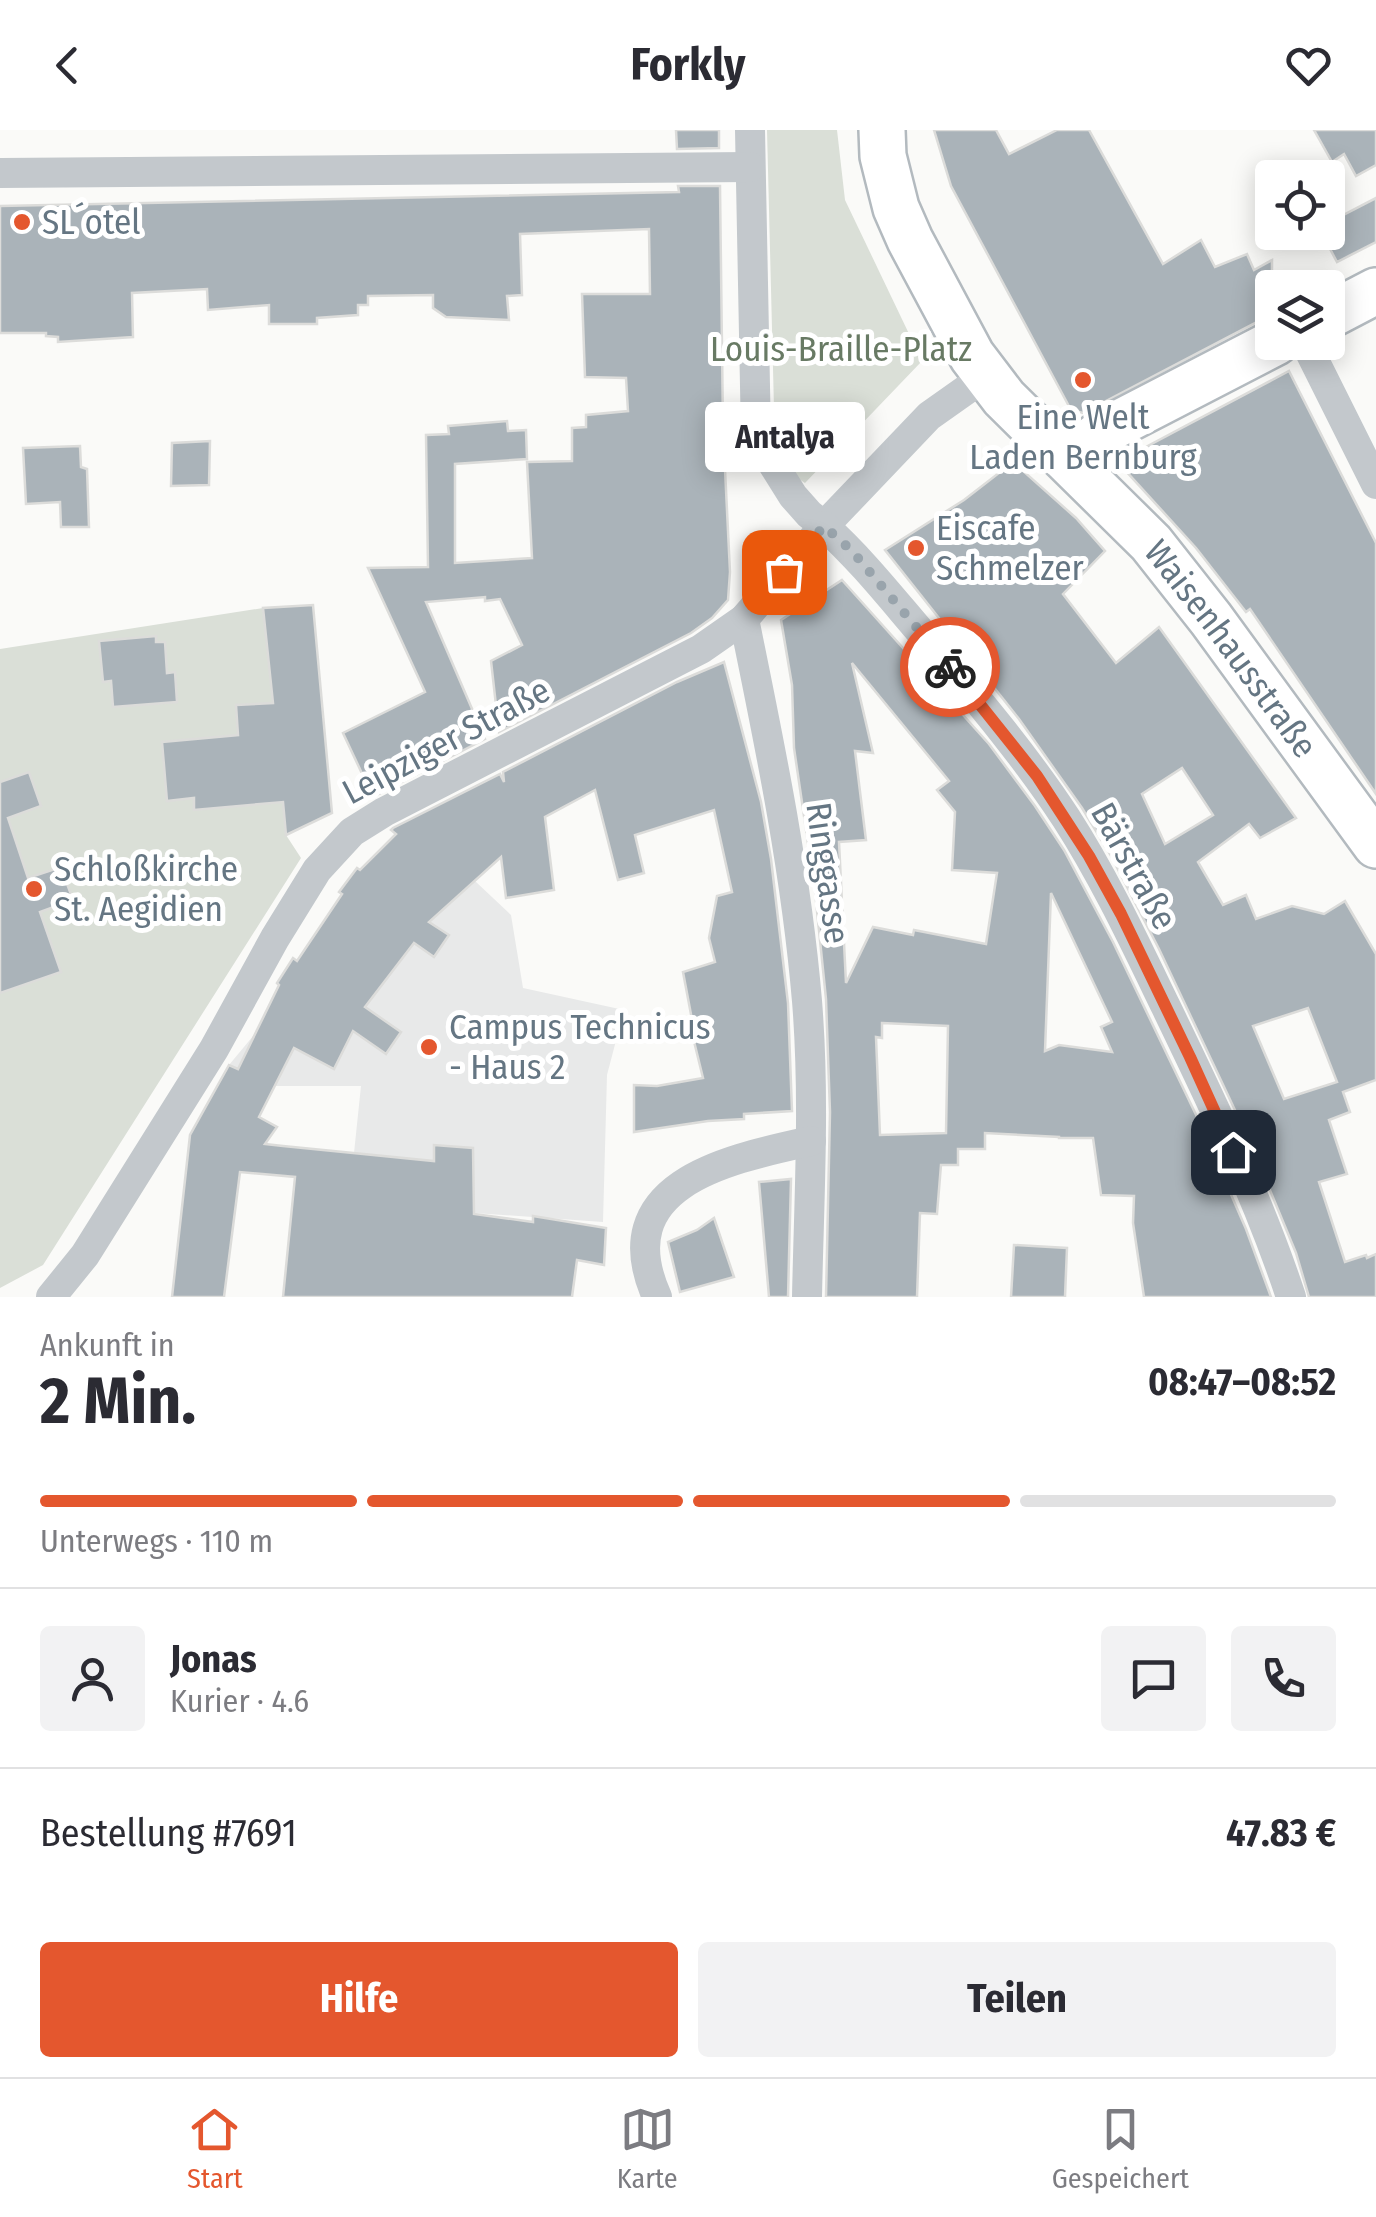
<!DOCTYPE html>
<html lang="de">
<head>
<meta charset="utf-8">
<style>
	:root { --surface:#fff; --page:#f2f2f3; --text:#2b2b33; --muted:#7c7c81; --line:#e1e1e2; --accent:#e4572e }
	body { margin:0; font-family:"Fira Sans Condensed",sans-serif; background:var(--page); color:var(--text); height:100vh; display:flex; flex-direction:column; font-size:38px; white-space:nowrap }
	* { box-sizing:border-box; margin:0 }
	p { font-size:32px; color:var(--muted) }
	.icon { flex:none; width:55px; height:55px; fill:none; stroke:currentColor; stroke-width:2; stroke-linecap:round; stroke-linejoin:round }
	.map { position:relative; height:1167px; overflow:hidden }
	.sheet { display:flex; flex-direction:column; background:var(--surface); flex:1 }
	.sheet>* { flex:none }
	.tools { position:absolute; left:1255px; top:30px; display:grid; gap:20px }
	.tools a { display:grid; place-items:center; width:90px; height:90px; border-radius:10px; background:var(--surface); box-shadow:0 5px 25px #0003; font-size:50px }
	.pin { position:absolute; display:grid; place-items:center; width:85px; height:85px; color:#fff; margin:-42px; border-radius:20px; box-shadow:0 5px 15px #0006 }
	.courier { position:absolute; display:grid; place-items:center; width:100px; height:100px; margin:-50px; border:8px solid #e4572e; border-radius:50%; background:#fff; color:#222; box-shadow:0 2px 12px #0007 }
	.bubble { position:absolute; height:70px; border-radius:10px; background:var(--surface); box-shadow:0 5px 25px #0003; font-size:32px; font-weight:700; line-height:70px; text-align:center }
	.overview em { font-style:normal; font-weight:700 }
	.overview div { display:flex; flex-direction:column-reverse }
	.overview { display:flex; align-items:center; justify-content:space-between; height:170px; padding:0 40px }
	h1 { font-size:65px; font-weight:700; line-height:75px }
	.bar { display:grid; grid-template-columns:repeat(4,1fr); gap:15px 10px; align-content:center; height:120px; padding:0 40px }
	.bar i { height:12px; border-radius:8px; background:var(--line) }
	.bar .on { background:var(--accent) }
	.bar p { grid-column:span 4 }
	.line { display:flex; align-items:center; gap:25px; padding:0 40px; border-top:2px solid var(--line) }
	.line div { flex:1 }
	.round { display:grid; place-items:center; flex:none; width:105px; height:105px; border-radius:10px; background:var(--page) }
	.cta { display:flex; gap:20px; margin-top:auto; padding:20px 40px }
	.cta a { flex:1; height:115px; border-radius:10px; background:var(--accent); color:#fff; font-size:40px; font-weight:700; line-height:115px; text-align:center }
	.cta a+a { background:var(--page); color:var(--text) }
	header { display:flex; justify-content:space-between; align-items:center; height:130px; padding:0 40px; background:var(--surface); font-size:45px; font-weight:700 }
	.tabs { display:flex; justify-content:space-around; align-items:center; height:140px; border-top:2px solid var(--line); background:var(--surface); font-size:28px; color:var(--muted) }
	.tabs a { display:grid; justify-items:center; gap:5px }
	.tabs .on { color:var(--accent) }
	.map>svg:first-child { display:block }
	.built { fill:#e8e9e9 }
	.green { fill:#dadfd7 }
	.building { fill:#aab3b9; stroke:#dcdcda; stroke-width:2.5; fill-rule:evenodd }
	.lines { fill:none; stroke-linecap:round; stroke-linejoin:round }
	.secondary-casing { stroke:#b3babf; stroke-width:50 }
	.street { stroke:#c3c8cc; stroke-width:30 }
	.secondary { stroke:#fff; stroke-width:45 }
	.done { stroke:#99a4ac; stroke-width:10; stroke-dasharray:0 18 }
	.route { stroke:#e4572e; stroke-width:12 }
	.poi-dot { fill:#e4572e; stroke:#fff; stroke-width:4 }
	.labels { text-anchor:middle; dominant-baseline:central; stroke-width:10; stroke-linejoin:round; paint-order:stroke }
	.poi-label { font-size:35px; fill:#657683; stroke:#fff; text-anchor:start }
	.park-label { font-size:35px; fill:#687a64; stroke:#fff }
	.street-label { font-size:35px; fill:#657683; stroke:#fff }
</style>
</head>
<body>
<header><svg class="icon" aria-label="back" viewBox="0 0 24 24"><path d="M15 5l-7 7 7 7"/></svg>Forkly<svg class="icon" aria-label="heart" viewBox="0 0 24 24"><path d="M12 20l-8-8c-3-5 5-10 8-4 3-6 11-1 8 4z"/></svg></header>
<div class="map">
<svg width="1376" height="1167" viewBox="0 0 1376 1167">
	<rect width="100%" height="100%" fill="#fafaf8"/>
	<path class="built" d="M 396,704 L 458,735 L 511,785 L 523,858 L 624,880 L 607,945 L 603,1092 L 474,1083 L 471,1167 L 283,1167 L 297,1018 L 354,1023 L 361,956 L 275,956 L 229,935 L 258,900 L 279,855 L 277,853 L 293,828 L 297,830 L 341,765 L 339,762 L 357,738 L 360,739 Z"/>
	<g class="green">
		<path d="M 767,0 L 837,0 L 845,70 L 922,231 L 805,353 L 790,343 L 775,318 Z"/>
		<path d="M 263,478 L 286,705 L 301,728 L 43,1135 L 0,1158 L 0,519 Z"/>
	</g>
	<g class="building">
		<path d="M 676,0 L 719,0 L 719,18 L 677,19 Z"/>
		<path d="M 934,0 L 996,0 L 1009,24 L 1057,0 L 1089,0 L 1163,134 L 1201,110 L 1215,137 L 1247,124 L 1254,140 L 1272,130 L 1272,184 L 1083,283 L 1071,280 L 951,56 Z"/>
		<path d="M 1314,0 L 1376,0 L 1376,35 L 1356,46 L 1344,24 L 1332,32 Z"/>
		<path d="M 678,56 L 720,56 L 723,298 L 730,442 L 728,470 L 712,488 L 691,503 L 499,602 L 491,531 L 522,515 L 500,469 L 485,471 L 485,467 L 426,472 L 485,609 L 373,667 L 343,603 L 425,562 L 368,438 L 428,437 L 426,305 L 449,304 L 448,296 L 507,291 L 508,301 L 526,300 L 527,329 L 455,334 L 455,433 L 532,428 L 527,332 L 572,331 L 572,298 L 586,297 L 586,285 L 628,281 L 626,248 L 585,247 L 582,164 L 650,164 L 649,99 L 520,104 L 522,165 L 507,166 L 509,190 L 446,187 L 433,178 L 433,165 L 368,166 L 368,175 L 358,175 L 358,185 L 317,188 L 317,194 L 269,194 L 269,175 L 208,180 L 207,159 L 132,163 L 133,207 L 58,212 L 58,207 L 46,206 L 46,203 L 0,203 L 0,76 L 679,62 Z"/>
		<path d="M 1376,68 L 1376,112 L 1337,132 L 1321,102 L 1328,102 L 1328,93 Z"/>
		<path d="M 1289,241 L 1376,413 L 1376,664 L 1250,479 L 1246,482 L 1196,418 L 1125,340 L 1127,327 Z"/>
		<path d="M 210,311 L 209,355 L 171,356 L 172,313 Z"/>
		<path d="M 80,316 L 81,337 L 87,339 L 89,397 L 61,397 L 60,372 L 26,374 L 23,318 Z"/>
		<path d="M 1013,332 L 1076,388 L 1105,421 L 1063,464 L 1116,533 L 1159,497 L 1296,688 L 1260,708 L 1249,694 L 1198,732 L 1223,775 L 1246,765 L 1256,789 L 1292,776 L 1324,784 L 1345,771 L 1376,824 L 1376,950 L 1343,962 L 1350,982 L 1329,990 L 1347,1044 L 1319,1052 L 1345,1132 L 1366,1125 L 1367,1128 L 1376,1124 L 1376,1167 L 1309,1167 L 1296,1123 L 1250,1012 L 1159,819 L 1110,724 L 1082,678 L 1019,589 L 885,420 L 964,370 ZM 1182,638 L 1213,685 L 1165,714 L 1142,664 ZM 1308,878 L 1337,952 L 1284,969 L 1253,896 Z"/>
		<path d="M 842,450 L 989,614 L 1035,676 L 1064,720 L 1113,812 L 1199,991 L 1246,1099 L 1271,1167 L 1144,1167 L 1133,1093 L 1134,1066 L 1101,1065 L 1093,1008 L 1059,1008 L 1059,1007 L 985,1003 L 985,1019 L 958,1019 L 958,1035 L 941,1035 L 937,1084 L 920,1083 L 917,1167 L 826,1167 L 830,982 L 826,869 L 815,761 L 794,618 L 792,555 L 781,490 ZM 852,533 L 949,651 L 937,660 L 955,682 L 952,740 L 997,743 L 986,814 L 914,800 L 913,805 L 873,797 L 846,853 L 839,712 L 866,710 L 855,621 L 873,623 ZM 1051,763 L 1112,892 L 1101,897 L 1112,922 L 1059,915 L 1045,921 ZM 882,893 L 948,896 L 946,1003 L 880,1005 L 876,907 L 882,908 Z"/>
		<path d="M 313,475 L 332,683 L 286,705 L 283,672 L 194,680 L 194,668 L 167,671 L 162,612 L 238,605 L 236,575 L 273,573 L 263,478 Z"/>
		<path d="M 156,506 L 156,512 L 165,512 L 167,543 L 175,542 L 177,572 L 113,577 L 111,551 L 103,552 L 99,511 Z"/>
		<path d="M 724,532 L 761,672 L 771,729 L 788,873 L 792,981 L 744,984 L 744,989 L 708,991 L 634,1002 L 634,955 L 657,956 L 703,948 L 690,895 L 693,895 L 683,842 L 715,832 L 709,808 L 717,766 L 732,762 L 714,680 L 635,705 L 644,743 L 618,750 L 595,660 L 545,687 L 554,760 L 506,768 L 501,727 L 429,792 L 449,805 L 434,827 L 414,813 L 365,877 L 401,902 L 386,924 L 353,901 L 334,939 L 294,918 L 259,987 L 277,997 L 265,1014 L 283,1016 L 434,1031 L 434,1015 L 473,1018 L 474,1084 L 533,1092 L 533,1086 L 606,1098 L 604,1135 L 577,1130 L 572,1167 L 283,1167 L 295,1047 L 240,1042 L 224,1167 L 172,1167 L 190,1005 L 229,935 L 238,939 L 279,855 L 277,853 L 293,828 L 297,831 L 342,764 L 339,762 L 357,738 L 360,740 L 396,704 L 391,700 L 393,698 L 500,644 L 504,652 L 503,642 L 677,552 Z"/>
		<path d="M 29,642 L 41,676 L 8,688 L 28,748 L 61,737 L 73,770 L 40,782 L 61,842 L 0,863 L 0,652 Z"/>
		<path d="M 791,1049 L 788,1167 L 769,1167 L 759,1052 Z"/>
		<path d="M 714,1088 L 734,1147 L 680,1162 L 668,1112 L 697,1100 Z"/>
		<path d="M 1014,1115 L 1067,1118 L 1065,1167 L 1011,1167 Z"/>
	</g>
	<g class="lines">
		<g class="secondary-casing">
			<g id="secondary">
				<path id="s1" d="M 882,0 L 883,26 L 896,78 L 910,110 L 972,226 L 1004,268 L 1151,413 L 1211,489 L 1376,715"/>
				<path d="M 1328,186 L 1376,161"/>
				<path d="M 1071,332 L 1088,313 L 1104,301 L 1276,212"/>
			</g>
		</g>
		<g class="street">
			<path d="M 750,0 L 756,307 L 793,366 L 809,384 L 824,396 L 929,286 L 987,245"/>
			<path d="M 0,43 L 750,37"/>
			<path d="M 1305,212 L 1376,354"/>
			<path d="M 744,489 C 770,616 796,741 807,871 C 815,969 809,1069 807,1167"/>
			<path d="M 51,1167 L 85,1125 L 214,919 L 275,808 L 317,740 L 352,702 L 384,682 L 701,519 L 744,489 L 824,396 C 864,432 896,474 931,514 C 978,570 1026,627 1066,688 C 1104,747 1134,811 1165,875 C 1211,970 1258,1067 1291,1167"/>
			<path d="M 657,1167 C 606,1053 730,1029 811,1011"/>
		</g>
		<use href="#secondary" class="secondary"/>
	</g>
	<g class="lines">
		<path class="done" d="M 784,442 L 824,396 L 852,421 L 950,537"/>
		<path class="route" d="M 950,537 L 1037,646 L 1089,726 L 1121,784 L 1190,927 L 1233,1022"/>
	</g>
	<g class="poi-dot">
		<circle cx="22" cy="92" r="10"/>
		<circle cx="1083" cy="250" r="10"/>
		<circle cx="916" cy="418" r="10"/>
		<circle cx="34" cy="759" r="10"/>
		<circle cx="429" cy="917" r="10"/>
	</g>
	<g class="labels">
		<g class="poi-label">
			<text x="42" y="92">SL´otel</text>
			<text x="1083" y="287" text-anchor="middle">Eine Welt<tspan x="1083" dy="40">Laden Bernburg</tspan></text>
			<text x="936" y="398">Eiscafe<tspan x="936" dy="40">Schmelzer</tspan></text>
			<text x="54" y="739">Schloßkirche<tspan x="54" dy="40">St. Aegidien</tspan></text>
			<text x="449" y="897">Campus Technicus<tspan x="449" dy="40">- Haus 2</tspan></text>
		</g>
		<g class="park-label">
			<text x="841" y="219">Louis-Braille-Platz</text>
		</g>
		<g class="street-label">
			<text stroke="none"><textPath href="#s1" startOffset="638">Waisenhausstraße</textPath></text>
			<text transform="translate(446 611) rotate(-28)">Leipziger Straße</text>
			<text transform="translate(1134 736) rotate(61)">Bärstraße</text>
			<text transform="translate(828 743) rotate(82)">Ringgasse</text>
		</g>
	</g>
</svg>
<div class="tools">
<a><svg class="icon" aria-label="locate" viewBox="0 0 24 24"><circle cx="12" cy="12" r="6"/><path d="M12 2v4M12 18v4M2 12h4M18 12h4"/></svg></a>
<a><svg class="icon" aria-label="layers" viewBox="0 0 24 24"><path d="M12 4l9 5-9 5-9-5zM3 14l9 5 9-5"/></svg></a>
</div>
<div class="pin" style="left:784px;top:442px;background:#ea580c"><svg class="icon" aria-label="bag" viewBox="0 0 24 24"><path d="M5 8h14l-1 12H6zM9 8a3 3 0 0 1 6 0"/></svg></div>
<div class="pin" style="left:1233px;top:1022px;background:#1f2937"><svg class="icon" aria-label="home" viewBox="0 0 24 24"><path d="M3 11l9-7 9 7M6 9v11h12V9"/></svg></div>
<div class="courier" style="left:950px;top:537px"><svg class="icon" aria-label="bike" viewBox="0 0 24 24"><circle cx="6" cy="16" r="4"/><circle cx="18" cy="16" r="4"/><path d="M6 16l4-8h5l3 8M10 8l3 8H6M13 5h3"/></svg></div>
<div class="bubble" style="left:705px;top:272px;width:160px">Antalya</div>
</div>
<section class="sheet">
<div class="overview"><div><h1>2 Min.</h1><p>Ankunft in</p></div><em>08:47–08:52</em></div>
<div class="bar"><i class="on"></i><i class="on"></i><i class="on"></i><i></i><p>Unterwegs · 110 m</p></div>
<div class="line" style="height:180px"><a class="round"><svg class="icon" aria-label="person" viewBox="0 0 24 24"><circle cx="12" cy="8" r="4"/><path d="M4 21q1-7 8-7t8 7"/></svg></a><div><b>Jonas</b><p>Kurier · 4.6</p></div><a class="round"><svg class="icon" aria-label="chat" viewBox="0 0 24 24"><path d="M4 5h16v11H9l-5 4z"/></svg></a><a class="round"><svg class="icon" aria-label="phone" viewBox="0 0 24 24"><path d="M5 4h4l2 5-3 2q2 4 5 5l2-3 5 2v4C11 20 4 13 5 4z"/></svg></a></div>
<div class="line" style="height:130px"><div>Bestellung #7691</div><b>47.83 €</b></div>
<div class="cta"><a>Hilfe</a><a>Teilen</a></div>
</section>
<nav class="tabs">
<a class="on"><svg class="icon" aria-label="home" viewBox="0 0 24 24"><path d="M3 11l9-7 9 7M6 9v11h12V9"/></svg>Start</a>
<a><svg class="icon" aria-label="map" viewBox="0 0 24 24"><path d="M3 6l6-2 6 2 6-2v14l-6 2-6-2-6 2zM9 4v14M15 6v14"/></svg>Karte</a>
<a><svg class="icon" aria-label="saved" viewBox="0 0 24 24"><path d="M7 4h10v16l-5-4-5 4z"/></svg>Gespeichert</a>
</nav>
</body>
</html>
